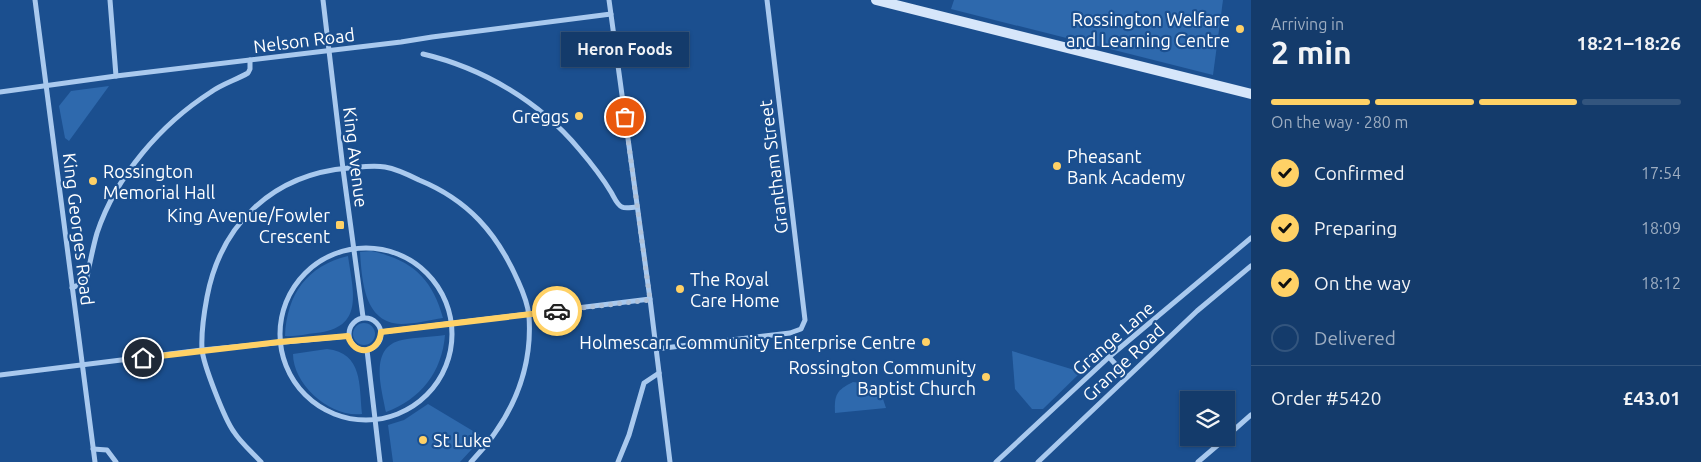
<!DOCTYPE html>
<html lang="en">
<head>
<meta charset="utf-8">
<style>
	:root { --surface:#143b6b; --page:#1d4271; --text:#f1f3f6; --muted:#9dadc1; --line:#33557e; --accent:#ffd166 }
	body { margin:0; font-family:Ubuntu,sans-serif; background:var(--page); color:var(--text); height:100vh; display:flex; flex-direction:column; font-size:19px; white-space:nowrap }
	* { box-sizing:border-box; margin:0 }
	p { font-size:16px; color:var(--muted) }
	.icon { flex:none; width:28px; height:28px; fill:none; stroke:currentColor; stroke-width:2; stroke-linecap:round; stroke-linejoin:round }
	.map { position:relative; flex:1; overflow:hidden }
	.panel { display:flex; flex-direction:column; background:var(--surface); width:450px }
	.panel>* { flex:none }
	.buttons { position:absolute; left:1180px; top:391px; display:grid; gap:10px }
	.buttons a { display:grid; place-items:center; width:55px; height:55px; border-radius:0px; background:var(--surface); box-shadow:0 1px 4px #0004,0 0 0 1px var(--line); font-size:25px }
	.pin { position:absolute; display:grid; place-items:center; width:42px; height:42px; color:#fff; margin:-21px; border:2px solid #fff; border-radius:50%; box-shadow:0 1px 5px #0007 }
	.courier { position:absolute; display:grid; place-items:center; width:50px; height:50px; margin:-25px; border:4px solid #ffd166; border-radius:50%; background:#fff; color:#222; box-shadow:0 1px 6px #0007 }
	.bubble { position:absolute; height:35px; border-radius:0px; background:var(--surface); box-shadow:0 1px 4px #0004,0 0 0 1px var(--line); font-size:16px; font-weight:600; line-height:35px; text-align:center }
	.summary em { font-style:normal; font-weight:600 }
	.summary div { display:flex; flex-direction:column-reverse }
	.summary { display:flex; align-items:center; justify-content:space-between; height:85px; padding:0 20px }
	h1 { font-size:32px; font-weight:600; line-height:38px }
	.bar { display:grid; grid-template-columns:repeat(4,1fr); gap:8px 5px; align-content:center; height:60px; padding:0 20px }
	.bar i { height:6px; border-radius:4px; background:var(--line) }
	.bar .active { background:var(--accent) }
	.bar p { grid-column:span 4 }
	.line { display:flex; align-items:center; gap:12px; padding:0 20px; border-top:1px solid var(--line) }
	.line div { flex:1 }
	ol { padding:0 20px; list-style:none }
	li { display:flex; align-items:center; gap:15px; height:55px }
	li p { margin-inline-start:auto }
	li .icon { padding:5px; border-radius:50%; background:var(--accent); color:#111; stroke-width:4 }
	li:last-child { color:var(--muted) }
	li i { width:28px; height:28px; border:2px solid var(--line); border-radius:50% }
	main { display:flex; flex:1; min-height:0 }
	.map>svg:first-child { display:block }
	.green { fill:#2e69ad }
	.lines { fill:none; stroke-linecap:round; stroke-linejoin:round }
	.street { stroke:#a9c9ee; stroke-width:5 }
	.secondary { stroke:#d6e6fa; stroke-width:10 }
	.done { stroke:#afc1d8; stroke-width:5; stroke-dasharray:0 9 }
	.route { stroke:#ffd166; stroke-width:6 }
	.poi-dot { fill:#ffd166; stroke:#1b4f8f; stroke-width:2 }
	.labels { text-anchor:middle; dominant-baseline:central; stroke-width:4.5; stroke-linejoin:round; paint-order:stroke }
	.poi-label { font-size:18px; fill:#fff; stroke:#1b4f8f; text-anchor:end }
	.street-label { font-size:18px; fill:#fff; stroke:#1b4f8f }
</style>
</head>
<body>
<main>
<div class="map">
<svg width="1251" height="462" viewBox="0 0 1251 462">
	<rect width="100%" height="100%" fill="#1b4f8f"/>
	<g class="green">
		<path d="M 954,0 L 1223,0 L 1213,75 L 951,9 Z"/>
		<path d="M 109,86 L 69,141 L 65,138 L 59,106 L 71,91 Z"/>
		<path d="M 371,251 C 412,260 432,278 443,318 C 430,320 415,324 401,324 C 364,323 362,280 360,252 Z"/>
		<path d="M 348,256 C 353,292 365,328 316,333 C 306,334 295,337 285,336 C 287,294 307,266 348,256 Z"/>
		<circle cx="364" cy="334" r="11"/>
		<path d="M 445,335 C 442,372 421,399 386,412 C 382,389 368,347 402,340 C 416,337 431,337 445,335 Z"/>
		<path d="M 327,349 C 363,353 359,385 362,414 C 331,418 293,385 293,354 Z"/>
		<path d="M 1012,351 L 1081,372 L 1043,409 L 1032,409 L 1015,389 Z"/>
		<path d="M 853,382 L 870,384 L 880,390 L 886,408 L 835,413 C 834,394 837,390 853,382 Z"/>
		<path d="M 428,404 L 483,437 L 460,462 L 393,462 L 388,425 L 404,420 Z"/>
	</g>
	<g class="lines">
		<g class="street">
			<path d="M 35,0 L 95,462"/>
			<path d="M 110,0 L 116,76"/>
			<path d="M 323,0 L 343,169 L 363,317"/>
			<path d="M 609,0 L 650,299 L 670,462"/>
			<path d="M 423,54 C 483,68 540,102 579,149 C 591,163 602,177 611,192 C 614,197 617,205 622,207 C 626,209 632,207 637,207"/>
			<path d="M 0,92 L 116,76 L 401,42 L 432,37 L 611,14"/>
			<circle cx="366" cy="334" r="86"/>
			<path d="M 72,288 L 82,283 L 87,277 C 90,262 93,247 97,233 C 116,176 161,124 211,92 C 222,84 236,80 248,73 L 250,69 L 250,60"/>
			<circle cx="365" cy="334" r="16"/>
			<path d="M 381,332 L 650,299"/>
			<path d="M 656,349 L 790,333 L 801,329 L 805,320 L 767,0"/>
			<path d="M 367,350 L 380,462"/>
			<path d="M 1109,357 L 1127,377"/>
			<path d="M 0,375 L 202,350 L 348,336"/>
			<path d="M 1226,437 L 1251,415"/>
			<path d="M 93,449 L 107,450 L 116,462"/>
			<path d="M 261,462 C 252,452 241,443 234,432 C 225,420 203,364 202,349 C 201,331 204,313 207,297 C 221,223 274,174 349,168 C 361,167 373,165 385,167 C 397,169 409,175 419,180 C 468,200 497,233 518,281 C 523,292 528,305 529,316 C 533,374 510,421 471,462"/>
			<path d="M 618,462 L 629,435 L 644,383 L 659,373"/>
			<path d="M 996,462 L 1109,357 L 1251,238"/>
			<path d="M 1038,462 L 1197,311 L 1251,266"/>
			<path d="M 1198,462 L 1226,438"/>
		</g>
		<path class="secondary" d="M 876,0 L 1251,94"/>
	</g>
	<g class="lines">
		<path class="done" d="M 557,311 L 650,300 L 625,117"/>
		<path class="route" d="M 143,358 L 279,342 L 348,336 C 354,357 379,354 381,332 L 557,311"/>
	</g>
	<g class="poi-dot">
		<circle cx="1240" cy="29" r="5"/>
		<circle cx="579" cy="116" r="5"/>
		<circle cx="1057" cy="166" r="5"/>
		<circle cx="93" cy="181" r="5"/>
		<rect x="335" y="220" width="10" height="10" rx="2.5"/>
		<circle cx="680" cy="289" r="5"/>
		<circle cx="926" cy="342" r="5"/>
		<circle cx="986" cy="377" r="5"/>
		<circle cx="423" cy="440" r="5"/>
	</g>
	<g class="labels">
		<g class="poi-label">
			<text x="1230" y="19">Rossington Welfare<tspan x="1230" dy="21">and Learning Centre</tspan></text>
			<text x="569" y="116">Greggs</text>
			<text x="1067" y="156" text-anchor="start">Pheasant<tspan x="1067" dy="21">Bank Academy</tspan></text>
			<text x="103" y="171" text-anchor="start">Rossington<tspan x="103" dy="21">Memorial Hall</tspan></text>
			<text x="330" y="215">King Avenue/Fowler<tspan x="330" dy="21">Crescent</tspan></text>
			<text x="690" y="279" text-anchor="start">The Royal<tspan x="690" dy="21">Care Home</tspan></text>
			<text x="916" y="342">Holmescarr Community Enterprise Centre</text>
			<text x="976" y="367">Rossington Community<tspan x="976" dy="21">Baptist Church</tspan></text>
			<text x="433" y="440" text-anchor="start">St Luke</text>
		</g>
		<g class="street-label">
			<text transform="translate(304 40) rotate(-7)">Nelson Road</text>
			<text transform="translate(356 157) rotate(83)">King Avenue</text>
			<text transform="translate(773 167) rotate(-97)">Grantham Street</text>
			<text transform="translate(79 229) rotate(83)">King Georges Road</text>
			<text transform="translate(1113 338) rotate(-41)">Grange Lane</text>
			<text transform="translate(1123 362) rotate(-43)">Grange Road</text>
		</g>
	</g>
</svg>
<div class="buttons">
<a><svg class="icon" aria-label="layers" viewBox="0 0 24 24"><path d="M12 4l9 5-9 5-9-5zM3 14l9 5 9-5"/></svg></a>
</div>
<div class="pin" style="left:625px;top:117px;background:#ea580c"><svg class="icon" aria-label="bag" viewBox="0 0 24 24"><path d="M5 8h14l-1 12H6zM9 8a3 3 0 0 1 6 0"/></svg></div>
<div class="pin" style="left:143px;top:358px;background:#1f2937"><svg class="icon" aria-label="home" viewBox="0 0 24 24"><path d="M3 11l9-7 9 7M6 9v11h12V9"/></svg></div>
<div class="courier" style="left:557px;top:311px"><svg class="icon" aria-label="car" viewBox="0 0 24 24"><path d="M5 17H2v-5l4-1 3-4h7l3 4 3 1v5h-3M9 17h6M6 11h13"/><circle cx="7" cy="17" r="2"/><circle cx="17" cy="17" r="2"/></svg></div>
<div class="bubble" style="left:561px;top:32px;width:128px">Heron Foods</div>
</div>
<section class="panel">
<div class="summary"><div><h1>2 min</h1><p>Arriving in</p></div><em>18:21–18:26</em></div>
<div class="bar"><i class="active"></i><i class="active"></i><i class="active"></i><i></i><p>On the way · 280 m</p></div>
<ol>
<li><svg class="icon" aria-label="check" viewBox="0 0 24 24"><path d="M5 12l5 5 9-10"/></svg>Confirmed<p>17:54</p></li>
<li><svg class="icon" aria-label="check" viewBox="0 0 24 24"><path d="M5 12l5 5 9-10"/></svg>Preparing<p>18:09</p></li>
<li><svg class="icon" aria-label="check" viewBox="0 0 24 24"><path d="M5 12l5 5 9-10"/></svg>On the way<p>18:12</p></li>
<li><i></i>Delivered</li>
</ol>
<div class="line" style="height:65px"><div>Order #5420</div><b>£43.01</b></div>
</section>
</main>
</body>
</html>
